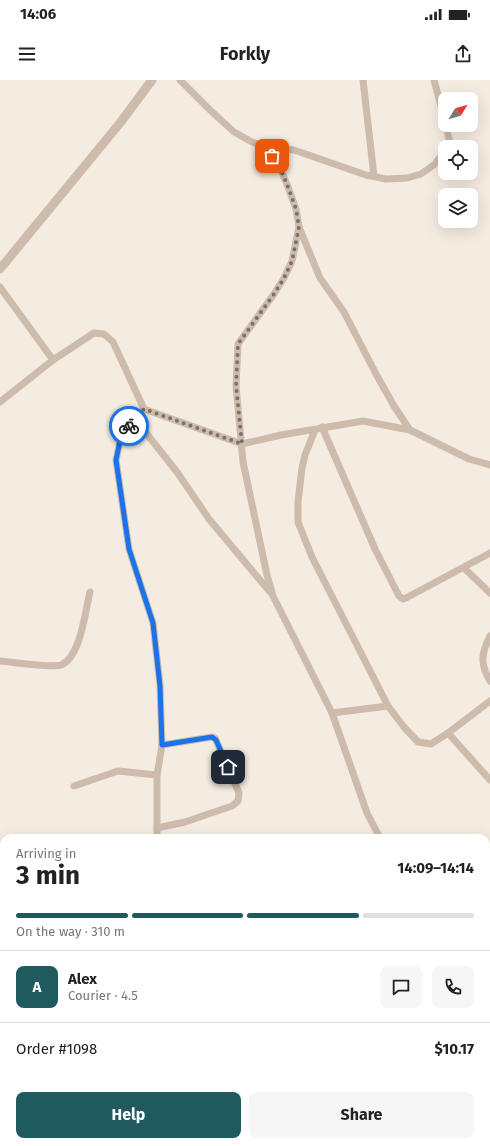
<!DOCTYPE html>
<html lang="en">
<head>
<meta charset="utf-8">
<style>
	:root { --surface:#fff; --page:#f6f6f6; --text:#222; --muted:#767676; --line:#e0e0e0; --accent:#1f5a5e }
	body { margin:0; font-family:"Fira Sans",sans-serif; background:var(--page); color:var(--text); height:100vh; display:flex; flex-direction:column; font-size:15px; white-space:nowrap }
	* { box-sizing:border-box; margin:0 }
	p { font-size:13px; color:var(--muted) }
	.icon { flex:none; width:22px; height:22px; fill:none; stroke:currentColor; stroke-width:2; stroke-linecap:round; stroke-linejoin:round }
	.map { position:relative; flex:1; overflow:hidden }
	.details { position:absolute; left:0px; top:754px; width:490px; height:312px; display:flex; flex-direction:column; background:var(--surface); border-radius:12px 12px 0 0; box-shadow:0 4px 16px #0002 }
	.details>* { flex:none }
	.needle { width:26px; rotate:53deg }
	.fabs { position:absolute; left:438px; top:12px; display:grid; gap:8px }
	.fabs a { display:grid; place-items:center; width:40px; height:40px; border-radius:8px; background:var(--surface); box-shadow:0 4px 16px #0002; font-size:20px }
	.pin { position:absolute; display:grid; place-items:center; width:34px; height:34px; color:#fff; margin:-17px; border-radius:8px; box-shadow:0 2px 6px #0006 }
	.courier { position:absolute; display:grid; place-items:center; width:40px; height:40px; margin:-20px; border:3px solid #1a73e8; border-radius:50%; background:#fff; color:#222; box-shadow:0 1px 5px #0007 }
	.overview em { font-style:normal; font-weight:700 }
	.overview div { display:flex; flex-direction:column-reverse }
	.overview { display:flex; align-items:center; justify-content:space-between; height:68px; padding:0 16px }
	h1 { font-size:26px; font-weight:700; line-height:30px }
	.bar { display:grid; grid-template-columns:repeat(4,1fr); gap:6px 4px; align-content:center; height:48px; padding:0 16px }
	.bar i { height:5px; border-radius:3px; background:var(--line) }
	.bar .active { background:var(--accent) }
	.bar p { grid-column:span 4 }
	.line { display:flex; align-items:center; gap:10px; padding:0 16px; border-top:1px solid var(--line) }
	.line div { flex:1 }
	.round { display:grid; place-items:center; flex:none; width:42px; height:42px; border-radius:8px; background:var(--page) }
	.primary-button { display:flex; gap:8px; margin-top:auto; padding:8px 16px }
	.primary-button a { flex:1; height:46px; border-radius:8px; background:var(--accent); color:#fff; font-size:16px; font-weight:700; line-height:46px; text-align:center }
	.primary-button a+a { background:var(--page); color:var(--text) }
	.status { display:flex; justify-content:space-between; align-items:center; height:28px; padding:0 20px; background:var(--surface); direction:ltr }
	.status svg { height:11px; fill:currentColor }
	header { display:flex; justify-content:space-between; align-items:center; height:52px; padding:0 16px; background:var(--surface); font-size:18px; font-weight:700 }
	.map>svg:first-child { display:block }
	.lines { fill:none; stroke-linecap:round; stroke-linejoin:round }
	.minor { stroke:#cdbbac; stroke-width:7 }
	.tertiary { stroke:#cdbbac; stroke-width:9 }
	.done { stroke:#7c716b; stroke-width:4; stroke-dasharray:0 7.2 }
	.route { stroke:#1a73e8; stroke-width:5 }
</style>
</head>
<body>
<div class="status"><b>14:06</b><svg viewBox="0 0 49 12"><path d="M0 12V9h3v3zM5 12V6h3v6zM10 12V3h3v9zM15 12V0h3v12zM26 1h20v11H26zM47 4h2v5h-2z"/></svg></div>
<header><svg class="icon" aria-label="menu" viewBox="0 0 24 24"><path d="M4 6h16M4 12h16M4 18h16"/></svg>Forkly<svg class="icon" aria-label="share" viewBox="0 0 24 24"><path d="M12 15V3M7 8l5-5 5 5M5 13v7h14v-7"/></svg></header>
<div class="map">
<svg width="490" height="1066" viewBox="0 0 490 1066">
	<rect width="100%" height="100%" fill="#f4ebe1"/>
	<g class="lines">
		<g class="minor">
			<path d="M 180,0 L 210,30 L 234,52 L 252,62 L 265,67 L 294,70 L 366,95 L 386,99 L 407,98 L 421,94 L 435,84 L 445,70"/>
			<path d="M 363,0 L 374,96"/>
			<path d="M 434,0 L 445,41"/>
			<path d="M 446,45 L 449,59 L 446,67"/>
			<path d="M 265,67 L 279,85 L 288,107 L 296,129 L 299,147 L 320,198 L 344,232 L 376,294 L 394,326 L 410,350 L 469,379 L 490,385"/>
			<path d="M 299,147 L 292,181 L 284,198 L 274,214 L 238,264 L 236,306 L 243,382 L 267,495 L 273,516 L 332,633 L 367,733 L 380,758"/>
			<path d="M 0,207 L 53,280 L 94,253 L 104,254 L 113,262 L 144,329 L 130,344 L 120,361 L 116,380 L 129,469 L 153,543 L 160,605 L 162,665 L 157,695 L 157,758"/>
			<path d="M 0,322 L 53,280"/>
			<path d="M 144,329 L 242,364 L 281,355 L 363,341 L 410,350"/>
			<path d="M 135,339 L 177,392 L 209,439 L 270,512"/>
			<path d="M 322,347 L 375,469 L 399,516 L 403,519 L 406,518 L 490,473"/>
			<path d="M 315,350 L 305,375 L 302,388 L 298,422 L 298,442 L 312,477 L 388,626 L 404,647 L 418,662 L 431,664 L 448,653 L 490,621"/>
			<path d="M 464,488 L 490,513"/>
			<path d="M 490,556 C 481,574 480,584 490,601"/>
			<path d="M 0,581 C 12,582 52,588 61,585 C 81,577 85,531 90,512"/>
			<path d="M 332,633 L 388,626"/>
			<path d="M 448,653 L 490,700"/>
			<path d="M 74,706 L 118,691 L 157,695"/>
			<path d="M 157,748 L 185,742 L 232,726 L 238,721 L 239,713 L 215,658 L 212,657 L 162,665"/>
			<path d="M 0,848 L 4,844"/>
			<path d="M 486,855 L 490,852"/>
			<path d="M 486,898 L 488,907 L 488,919 L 486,921"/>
			<path d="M 0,899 L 4,903"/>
			<path d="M 0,941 L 4,939"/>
			<path d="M 208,1062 L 212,1066"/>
			<path d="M 458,1062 L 458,1066"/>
		</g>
		<path class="tertiary" d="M 0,189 L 120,43 L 152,0"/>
	</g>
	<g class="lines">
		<path class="done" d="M 129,346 L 144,329 L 242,364 L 236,306 L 238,264 L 274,214 L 284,198 L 292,181 L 299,147 L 296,129 L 288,107 L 279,85 L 272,76"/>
		<path class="route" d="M 129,346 L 120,361 L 116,380 L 129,469 L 153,543 L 160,606 L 162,665 L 212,657 L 216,660 L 228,687"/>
	</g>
</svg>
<div class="fabs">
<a><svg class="needle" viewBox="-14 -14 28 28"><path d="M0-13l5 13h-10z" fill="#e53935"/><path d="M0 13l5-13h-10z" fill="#767676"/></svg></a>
<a><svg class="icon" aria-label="locate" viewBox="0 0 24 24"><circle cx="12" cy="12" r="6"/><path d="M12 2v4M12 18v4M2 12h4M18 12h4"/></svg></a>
<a><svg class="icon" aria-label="layers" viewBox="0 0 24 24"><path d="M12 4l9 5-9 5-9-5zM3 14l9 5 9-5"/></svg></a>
</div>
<div class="pin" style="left:272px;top:76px;background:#ea580c"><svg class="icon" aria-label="bag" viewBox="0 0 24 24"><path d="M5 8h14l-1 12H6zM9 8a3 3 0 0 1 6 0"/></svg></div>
<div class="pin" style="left:228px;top:687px;background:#1f2937"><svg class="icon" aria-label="home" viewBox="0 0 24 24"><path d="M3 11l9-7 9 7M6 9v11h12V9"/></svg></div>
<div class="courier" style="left:129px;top:346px"><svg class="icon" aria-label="bike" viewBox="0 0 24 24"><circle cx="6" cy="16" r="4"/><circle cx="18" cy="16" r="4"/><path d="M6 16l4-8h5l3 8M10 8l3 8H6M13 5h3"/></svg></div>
<section class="details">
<div class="overview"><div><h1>3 min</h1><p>Arriving in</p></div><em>14:09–14:14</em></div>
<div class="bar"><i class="active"></i><i class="active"></i><i class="active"></i><i></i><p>On the way · 310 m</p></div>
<div class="line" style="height:72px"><b class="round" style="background:var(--accent);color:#fff">A</b><div><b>Alex</b><p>Courier · 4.5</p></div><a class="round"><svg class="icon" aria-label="chat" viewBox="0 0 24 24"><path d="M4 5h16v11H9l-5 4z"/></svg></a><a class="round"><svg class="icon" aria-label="phone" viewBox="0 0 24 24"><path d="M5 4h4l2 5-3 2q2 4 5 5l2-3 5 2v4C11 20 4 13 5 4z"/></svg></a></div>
<div class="line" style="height:52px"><div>Order #1098</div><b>$10.17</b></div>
<div class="primary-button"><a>Help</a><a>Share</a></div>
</section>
</div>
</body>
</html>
